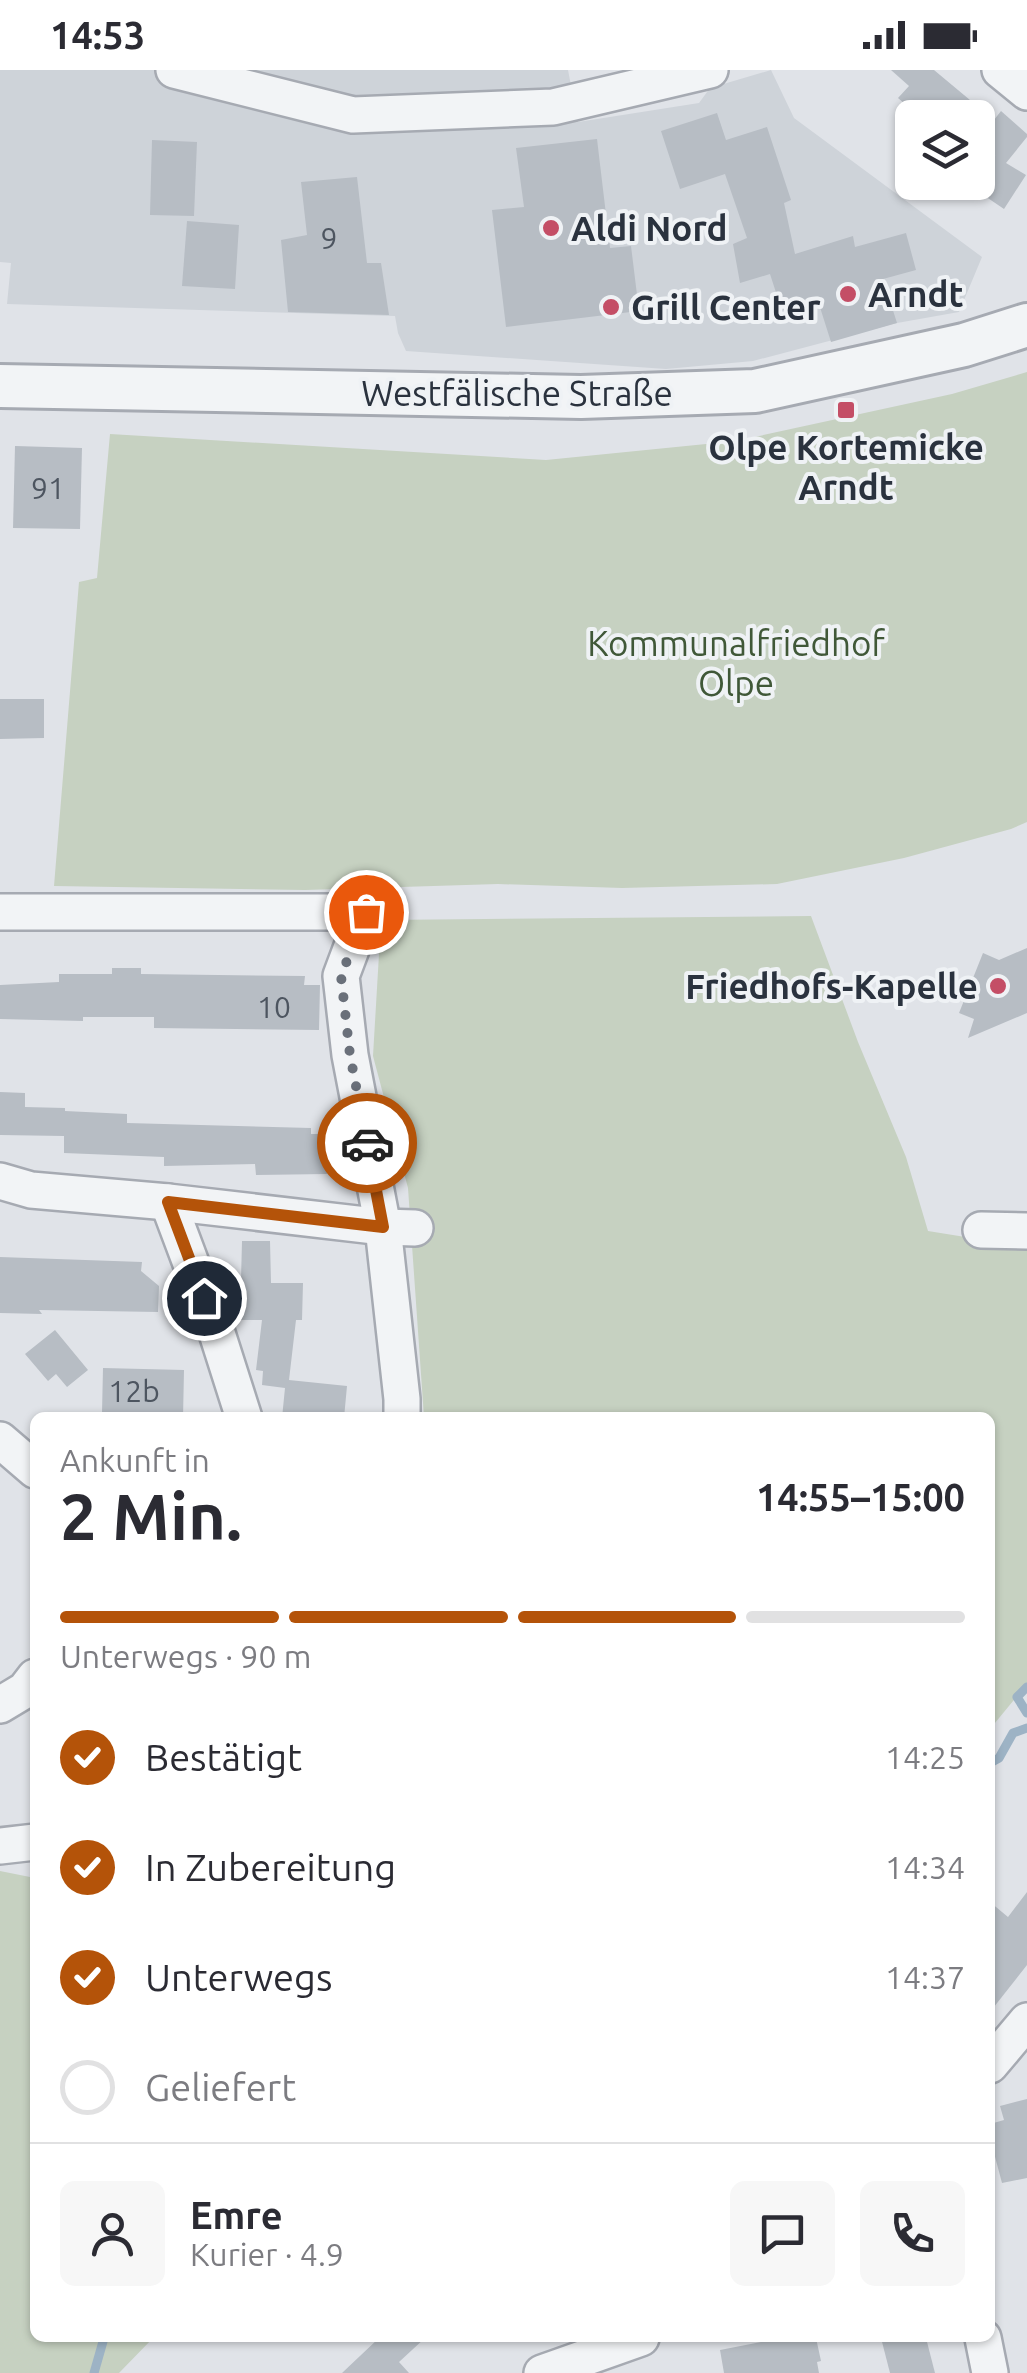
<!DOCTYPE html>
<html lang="de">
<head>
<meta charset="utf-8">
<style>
	:root { --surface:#fff; --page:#f7f7f7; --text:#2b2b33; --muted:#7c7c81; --line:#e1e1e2; --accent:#b45309 }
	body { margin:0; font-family:Ubuntu,sans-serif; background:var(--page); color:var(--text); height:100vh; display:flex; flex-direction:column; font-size:38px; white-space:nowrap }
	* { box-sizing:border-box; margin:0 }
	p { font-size:32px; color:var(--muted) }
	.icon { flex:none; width:55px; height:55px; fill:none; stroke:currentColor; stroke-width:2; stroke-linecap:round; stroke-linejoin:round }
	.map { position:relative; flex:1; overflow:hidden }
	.side { position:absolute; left:30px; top:1342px; width:965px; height:930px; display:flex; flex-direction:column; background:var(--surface); border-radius:15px; box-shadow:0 2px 8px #0004 }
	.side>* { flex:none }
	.buttons { position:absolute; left:895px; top:30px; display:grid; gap:20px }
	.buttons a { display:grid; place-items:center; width:100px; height:100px; border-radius:15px; background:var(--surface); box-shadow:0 2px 8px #0004; font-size:50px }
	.pin { position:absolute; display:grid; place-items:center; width:85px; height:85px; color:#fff; margin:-42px; border:5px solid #fff; border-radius:50%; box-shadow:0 2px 10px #0007 }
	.courier { position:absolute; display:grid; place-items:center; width:100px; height:100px; margin:-50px; border:8px solid #b45309; border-radius:50%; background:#fff; color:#222; box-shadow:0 2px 12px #0007 }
	.overview em { font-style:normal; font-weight:700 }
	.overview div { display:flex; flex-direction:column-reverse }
	.overview { display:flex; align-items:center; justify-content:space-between; height:170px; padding:0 30px }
	h1 { font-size:65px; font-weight:700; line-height:75px }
	.bar { display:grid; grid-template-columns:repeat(4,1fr); gap:15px 10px; align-content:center; height:120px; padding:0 30px }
	.bar i { height:12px; border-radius:8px; background:var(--line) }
	.bar .selected { background:var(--accent) }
	.bar p { grid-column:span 4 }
	.line { display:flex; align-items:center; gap:25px; padding:0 30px; border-top:2px solid var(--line) }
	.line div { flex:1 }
	.round { display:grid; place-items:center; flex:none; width:105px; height:105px; border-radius:15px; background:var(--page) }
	ol { padding:0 30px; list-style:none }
	li { display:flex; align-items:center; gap:30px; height:110px }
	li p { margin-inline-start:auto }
	li .icon { padding:10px; border-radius:50%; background:var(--accent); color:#fff; stroke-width:4 }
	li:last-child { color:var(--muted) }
	li i { width:55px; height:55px; border:5px solid var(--line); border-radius:50% }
	.status { display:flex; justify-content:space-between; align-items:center; height:70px; padding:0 50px; background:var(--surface); direction:ltr }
	.status svg { height:28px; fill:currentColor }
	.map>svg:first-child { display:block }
	.built { fill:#ced3d9 }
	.green { fill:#c6d1c1 }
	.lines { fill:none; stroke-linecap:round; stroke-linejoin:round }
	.stream { stroke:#9db3c5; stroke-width:9 }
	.building { fill:#b7bdc4 }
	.minor-casing { stroke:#a6aab2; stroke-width:40 }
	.tertiary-casing { stroke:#a6aab2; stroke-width:48 }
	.minor { stroke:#f2f4f6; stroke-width:35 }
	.tertiary { stroke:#f2f4f6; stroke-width:42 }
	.done { stroke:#6a707a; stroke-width:10; stroke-dasharray:0 18 }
	.route { stroke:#b45309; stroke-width:12 }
	.poi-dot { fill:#c44e66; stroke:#eff2f5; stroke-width:4 }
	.labels { text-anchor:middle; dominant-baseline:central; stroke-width:8; stroke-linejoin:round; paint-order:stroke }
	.number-label { font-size:30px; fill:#4d5560 }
	.poi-label { font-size:35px; font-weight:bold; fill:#2a323e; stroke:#eff2f5; text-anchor:start }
	.street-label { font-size:35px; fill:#2a323e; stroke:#eff2f5 }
	.park-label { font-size:35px; fill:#405838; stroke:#eff2f5 }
</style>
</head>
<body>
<div class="status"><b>14:53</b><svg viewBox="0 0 49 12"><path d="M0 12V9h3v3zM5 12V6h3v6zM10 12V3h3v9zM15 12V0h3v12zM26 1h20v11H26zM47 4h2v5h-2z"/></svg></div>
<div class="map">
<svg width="1027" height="2303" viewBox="0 0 1027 2303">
	<rect width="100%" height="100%" fill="#e0e3e8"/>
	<path class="built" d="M 0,0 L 568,0 L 578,52 L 699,33 L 710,18 L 771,0 L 794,48 L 982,187 L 959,242 L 897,253 L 753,291 L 666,299 L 406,281 L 398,263 L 395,246 L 7,234 L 11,193 L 0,192 Z"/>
	<g class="green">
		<path d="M 1027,302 L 1027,752 L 1011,759 L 904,788 L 777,814 L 622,818 L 498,814 L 305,820 L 54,816 L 79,512 L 97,508 L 110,364 L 546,390 L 736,371 L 952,324 Z"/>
		<path d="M 811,846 L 858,972 L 906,1087 L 928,1161 L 1027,1177 L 1027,1614 L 990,1659 L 990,1348 L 424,1347 L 408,1118 L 373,986 L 381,850 Z"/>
		<path d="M 0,1801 L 35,1808 L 35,2268 L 153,2268 L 119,2303 L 0,2303 Z"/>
	</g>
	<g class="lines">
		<g class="stream">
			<path d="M 1027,1617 L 1017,1627 L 1027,1643"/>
			<path d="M 990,1693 L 999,1688 L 1013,1663 L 1027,1658"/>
			<path d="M 94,2303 L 104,2268"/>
		</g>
	</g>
	<g class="building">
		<path d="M 891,0 L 934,0 L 994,50 L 1001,41 L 1027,64 L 1027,67 L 1006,93 L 1026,105 L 1004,139 L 970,116 L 972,112 L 978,112 L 978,104 L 991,83 L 996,86 L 978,73 L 978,48 L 921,48 L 898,28 L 909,16 Z"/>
		<path d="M 717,43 L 726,70 L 767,57 L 791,130 L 784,133 L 795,184 L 853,166 L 855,177 L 906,163 L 916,200 L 883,209 L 897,253 L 831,272 L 818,231 L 782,241 L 770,204 L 740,213 L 733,174 L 747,168 L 725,104 L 680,119 L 661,61 Z"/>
		<path d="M 597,69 L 610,178 L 631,176 L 639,241 L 506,257 L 492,140 L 524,137 L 516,78 Z"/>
		<path d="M 152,70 L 197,72 L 194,146 L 150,145 Z"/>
		<path d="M 357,107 L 367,193 L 381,193 L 389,245 L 288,242 L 281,170 L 307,165 L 301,112 Z"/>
		<path d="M 187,151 L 239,155 L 235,219 L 182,216 Z"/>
		<path d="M 15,376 L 82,378 L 80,459 L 13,458 Z"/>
		<path d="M 0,629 L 44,629 L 44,668 L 0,669 Z"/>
		<path d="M 1027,878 L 1027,943 L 968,968 L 974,949 L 959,943 L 983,883 L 999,890 Z"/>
		<path d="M 112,898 L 141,898 L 141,904 L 305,906 L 304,915 L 320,915 L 319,960 L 154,958 L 154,947 L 83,947 L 83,951 L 0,949 L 0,915 L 59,912 L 59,904 L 112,904 Z"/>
		<path d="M 0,1022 L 25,1023 L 25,1037 L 65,1038 L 65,1041 L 127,1044 L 127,1053 L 311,1058 L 311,1064 L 328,1064 L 327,1104 L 256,1105 L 255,1094 L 164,1096 L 164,1087 L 64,1083 L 64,1066 L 0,1065 Z"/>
		<path d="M 242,1171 L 270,1171 L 271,1213 L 303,1213 L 302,1250 L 296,1250 L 289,1310 L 347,1316 L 344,1348 L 282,1348 L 285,1318 L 262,1315 L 263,1301 L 256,1300 L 262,1250 L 240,1250 Z"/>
		<path d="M 0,1187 L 142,1192 L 141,1201 L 159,1216 L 158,1242 L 39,1240 L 42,1244 L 0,1243 Z"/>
		<path d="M 55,1260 L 88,1300 L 67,1317 L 56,1304 L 48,1311 L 25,1284 Z"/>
		<path d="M 103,1298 L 184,1300 L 183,1348 L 126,1348 L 126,1343 L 102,1343 Z"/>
		<path d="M 1027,1822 L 1027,1895 L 990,1942 L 990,1832 L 1008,1847 Z"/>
		<path d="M 1027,2029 L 1027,2108 L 1002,2113 L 990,2068 L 990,2054 L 1004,2050 L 1000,2036 Z"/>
		<path d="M 379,2268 L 425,2268 L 399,2292 L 409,2303 L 342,2303 Z"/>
		<path d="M 760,2268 L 816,2268 L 821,2291 L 817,2292 L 819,2303 L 724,2303 L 720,2280 L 761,2272 Z"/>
		<path d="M 881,2268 L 926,2268 L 935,2303 L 890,2303 Z"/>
	</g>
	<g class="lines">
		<g class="minor-casing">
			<g id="minor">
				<path d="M 174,0 L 353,45 L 553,37 L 710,0"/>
				<path d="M 1000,0 L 1027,22"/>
				<path d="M 0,842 L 365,842 L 341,906 L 350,985 L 383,1157 L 402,1329 L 402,1348"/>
				<path d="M 0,1111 L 31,1120 L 168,1132 L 383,1157 L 415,1158"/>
				<path d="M 168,1132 L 216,1260 L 244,1348"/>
				<path d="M 981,1160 L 1027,1161"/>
				<path d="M 0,1370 L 35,1400"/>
				<path d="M 0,1635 L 25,1620 L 35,1607"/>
				<path d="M 0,1776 L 35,1772"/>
				<path d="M 990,1995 L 1027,1951"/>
				<path d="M 983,2268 L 990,2303"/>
				<path d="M 542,2303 L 641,2268"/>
			</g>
		</g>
		<g class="tertiary-casing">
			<path id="tertiary" d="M 0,316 L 581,327 L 755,321 L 964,275 L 1027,255"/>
		</g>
		<use href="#minor" class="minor"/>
		<use href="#tertiary" class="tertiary"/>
	</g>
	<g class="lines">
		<path class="done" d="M 366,842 L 341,906 L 350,985 L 367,1073"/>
		<path class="route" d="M 204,1228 L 168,1132 L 383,1157 L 367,1073"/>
	</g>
	<g class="poi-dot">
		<circle cx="551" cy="158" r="10"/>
		<circle cx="848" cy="224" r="10"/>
		<circle cx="611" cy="237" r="10"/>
		<rect x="836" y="330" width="20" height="20" rx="5"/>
		<circle cx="998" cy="916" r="10"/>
	</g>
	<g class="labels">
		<g class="number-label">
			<text x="329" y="168">9</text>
			<text x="48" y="418">91</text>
			<text x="274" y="937">10</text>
			<text x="134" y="1321">12b</text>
		</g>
		<g class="poi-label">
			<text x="571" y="158">Aldi Nord</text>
			<text x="868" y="224">Arndt</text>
			<text x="631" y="237">Grill Center</text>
			<text x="846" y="377" text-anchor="middle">Olpe Kortemicke<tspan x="846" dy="40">Arndt</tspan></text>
			<text x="978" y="916" text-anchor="end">Friedhofs-Kapelle</text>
		</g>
		<g class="street-label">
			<text x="517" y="323">Westfälische Straße</text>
		</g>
		<g class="park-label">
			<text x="736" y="573">Kommunalfriedhof<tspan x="736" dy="40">Olpe</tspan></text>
		</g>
	</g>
</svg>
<div class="buttons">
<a><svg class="icon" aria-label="layers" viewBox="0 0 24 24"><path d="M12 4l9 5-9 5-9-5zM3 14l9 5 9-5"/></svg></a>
</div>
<div class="pin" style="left:366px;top:842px;background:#ea580c"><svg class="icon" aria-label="bag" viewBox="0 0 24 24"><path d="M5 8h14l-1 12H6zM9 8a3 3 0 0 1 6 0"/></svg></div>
<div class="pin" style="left:204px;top:1228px;background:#1f2937"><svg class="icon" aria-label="home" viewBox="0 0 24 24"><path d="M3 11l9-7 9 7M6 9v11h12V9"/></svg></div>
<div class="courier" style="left:367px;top:1073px"><svg class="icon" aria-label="car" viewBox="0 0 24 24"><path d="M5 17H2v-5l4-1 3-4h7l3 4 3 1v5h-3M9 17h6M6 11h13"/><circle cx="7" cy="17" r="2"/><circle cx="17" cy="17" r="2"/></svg></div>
<section class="side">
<div class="overview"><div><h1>2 Min.</h1><p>Ankunft in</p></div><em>14:55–15:00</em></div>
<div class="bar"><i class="selected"></i><i class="selected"></i><i class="selected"></i><i></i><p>Unterwegs · 90 m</p></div>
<ol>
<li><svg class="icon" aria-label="check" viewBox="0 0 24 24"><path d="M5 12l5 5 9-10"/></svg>Bestätigt<p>14:25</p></li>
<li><svg class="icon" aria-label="check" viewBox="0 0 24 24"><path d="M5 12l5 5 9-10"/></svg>In Zubereitung<p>14:34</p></li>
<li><svg class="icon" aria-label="check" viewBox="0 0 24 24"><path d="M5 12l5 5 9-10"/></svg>Unterwegs<p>14:37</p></li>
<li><i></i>Geliefert</li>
</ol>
<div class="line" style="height:180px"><a class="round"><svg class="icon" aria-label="person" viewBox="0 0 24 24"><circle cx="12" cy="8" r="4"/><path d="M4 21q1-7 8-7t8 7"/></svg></a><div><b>Emre</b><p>Kurier · 4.9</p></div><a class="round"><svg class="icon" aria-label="chat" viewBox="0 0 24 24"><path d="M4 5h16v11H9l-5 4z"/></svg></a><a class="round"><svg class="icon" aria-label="phone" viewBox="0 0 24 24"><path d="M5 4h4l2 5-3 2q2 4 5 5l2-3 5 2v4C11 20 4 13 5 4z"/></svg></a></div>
</section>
</div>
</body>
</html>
